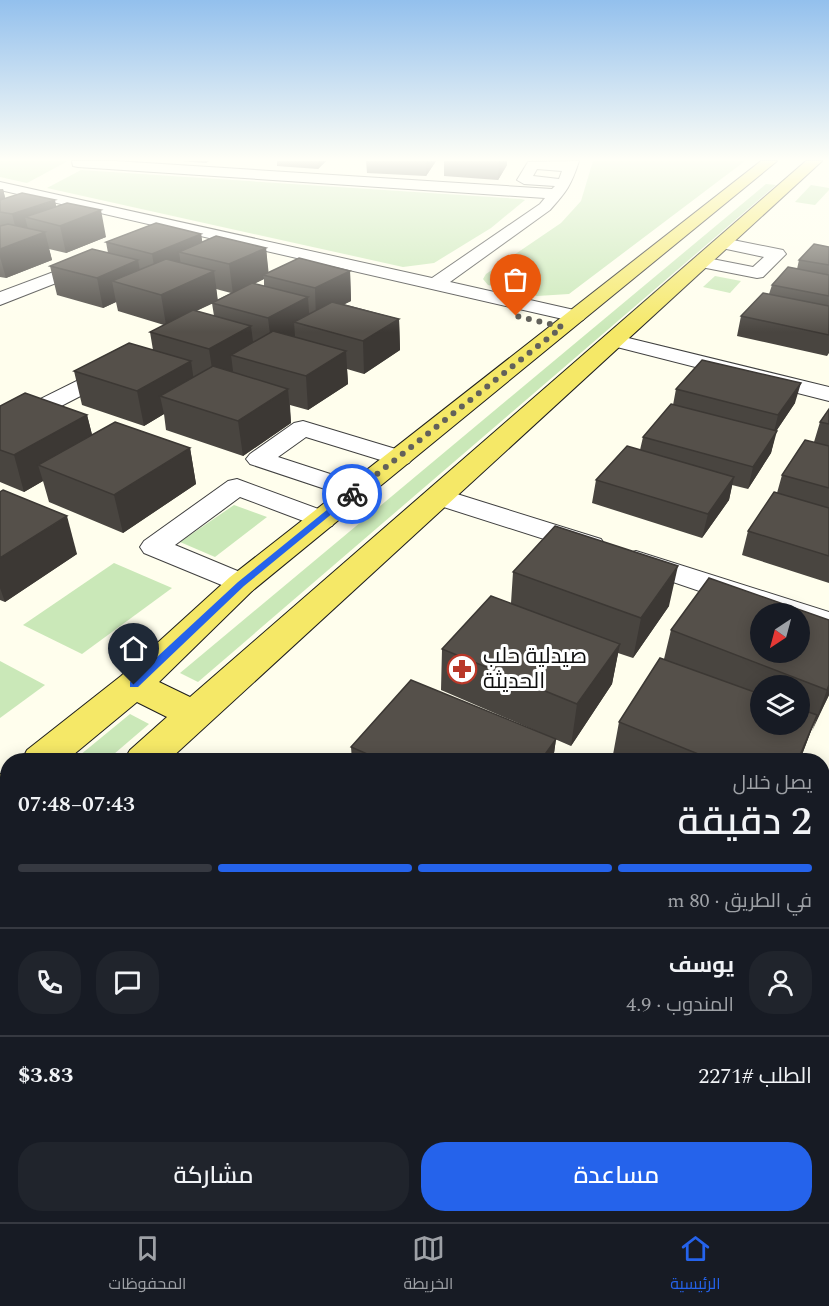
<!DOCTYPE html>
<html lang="ar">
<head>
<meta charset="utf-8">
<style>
	:root { --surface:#171b24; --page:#20242c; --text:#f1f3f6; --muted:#9ea1a6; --line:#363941; --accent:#2563eb }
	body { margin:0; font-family:Spectral,Cairo,serif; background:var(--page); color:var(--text); direction:rtl; height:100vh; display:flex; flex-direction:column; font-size:22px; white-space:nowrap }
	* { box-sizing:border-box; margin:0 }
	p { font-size:20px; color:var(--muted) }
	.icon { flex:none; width:33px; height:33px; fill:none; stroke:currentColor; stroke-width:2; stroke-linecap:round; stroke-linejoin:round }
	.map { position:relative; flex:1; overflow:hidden; direction:ltr }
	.details { position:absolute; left:0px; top:753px; width:830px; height:470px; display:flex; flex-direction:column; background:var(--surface); border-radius:24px 24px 0 0; box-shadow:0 3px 15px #0003; direction:rtl }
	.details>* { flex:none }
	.needle { width:39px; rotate:216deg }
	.controls { position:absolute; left:750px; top:603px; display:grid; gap:12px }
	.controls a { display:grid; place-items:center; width:60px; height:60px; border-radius:50%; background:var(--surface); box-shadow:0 3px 15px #0003; font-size:30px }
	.pin { position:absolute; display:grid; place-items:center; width:51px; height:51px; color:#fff; margin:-62px -26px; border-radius:50% 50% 50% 0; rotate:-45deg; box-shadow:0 0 6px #0007 }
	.pin .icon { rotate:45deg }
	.courier { position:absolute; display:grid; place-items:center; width:60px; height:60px; margin:-30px; border:4px solid #2563eb; border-radius:50%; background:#fff; color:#222; box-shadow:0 2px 8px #0007 }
	.headline em { font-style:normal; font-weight:600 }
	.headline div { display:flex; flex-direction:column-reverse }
	.headline { display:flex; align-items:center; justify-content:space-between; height:102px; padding:0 18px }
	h1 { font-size:39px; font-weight:600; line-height:45px }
	.bar { display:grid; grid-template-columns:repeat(4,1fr); gap:9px 6px; align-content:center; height:72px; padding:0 18px }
	.bar i { height:8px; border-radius:4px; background:var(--line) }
	.bar .active { background:var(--accent) }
	.bar p { grid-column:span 4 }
	.line { display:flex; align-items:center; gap:15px; padding:0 18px; border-top:2px solid var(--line) }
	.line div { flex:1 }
	.round { display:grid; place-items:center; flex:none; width:63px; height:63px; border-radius:24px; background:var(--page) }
	.primary-button { display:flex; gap:12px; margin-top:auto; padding:12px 18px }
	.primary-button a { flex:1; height:69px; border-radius:24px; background:var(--accent); color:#fff; font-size:24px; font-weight:600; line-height:69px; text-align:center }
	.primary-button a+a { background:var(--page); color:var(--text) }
	.tab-bar { display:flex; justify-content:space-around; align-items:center; height:84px; border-top:2px solid var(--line); background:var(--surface); font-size:16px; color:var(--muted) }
	.tab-bar a { display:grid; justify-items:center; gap:3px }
	.tab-bar .active { color:var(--accent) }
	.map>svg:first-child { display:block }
	.green { fill:#cae8b8 }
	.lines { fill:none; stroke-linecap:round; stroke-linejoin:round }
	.minor-casing { stroke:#404040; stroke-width:2 }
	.major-casing { stroke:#1e1e1e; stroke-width:2 }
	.minor { fill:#fff; fill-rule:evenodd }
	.major { fill:#f5e867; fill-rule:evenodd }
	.wall { fill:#494540; fill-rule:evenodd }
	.shaded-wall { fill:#3c3834 }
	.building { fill:#55504a; stroke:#3c3834; stroke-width:1.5; fill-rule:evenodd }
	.route { fill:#2563eb }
	.done { stroke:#62615b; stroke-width:6; stroke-dasharray:0 10.8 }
	.labels { text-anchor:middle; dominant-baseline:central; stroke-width:6; stroke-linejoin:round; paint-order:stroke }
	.poi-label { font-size:22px; fill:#0d0d0d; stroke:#fff; text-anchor:start }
</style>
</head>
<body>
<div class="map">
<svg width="829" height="1222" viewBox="0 0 829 1222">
	<rect width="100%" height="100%" fill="#fffeed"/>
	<g class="green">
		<path d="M 0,161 L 68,161 L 27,183 L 0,177 Z"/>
		<path d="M 593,161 L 745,161 L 569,294 L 537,296 L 488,285 L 483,279 L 486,274 L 561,223 L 581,201 Z"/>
		<path d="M 81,170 L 521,199 L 525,200 L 491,228 L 434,263 L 403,267 L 47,188 Z"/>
		<path d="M 766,184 L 776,185 L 198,682 L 180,673 Z"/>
		<path d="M 811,185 L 829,188 L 829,190 L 815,205 L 795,202 Z"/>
		<path d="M 715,276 L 741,281 L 730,293 L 703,287 Z"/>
		<path d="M 234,505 L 267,517 L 215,557 L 180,542 Z"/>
		<path d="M 114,563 L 172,588 L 82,654 L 23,625 Z"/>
		<path d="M 0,661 L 45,685 L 0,718 Z"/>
		<path d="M 130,714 L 149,724 L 107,760 L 74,760 Z"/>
	</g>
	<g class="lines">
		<g class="minor-casing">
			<g id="minor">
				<path d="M 72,161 L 115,161 L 552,189 L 555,186 L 524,184 L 517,180 L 528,162 L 579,161 C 571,186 566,192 550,210 L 450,282 L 583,312 L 586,316 L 583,320 L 576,322 L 0,190 L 0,182 L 432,278 L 540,204 L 545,198 L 78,167 L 73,166 ZM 537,169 L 562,171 L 559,179 L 533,176 Z"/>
				<path d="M 723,238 L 783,250 L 786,254 L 763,277 L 757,278 L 696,266 L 693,262 L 696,258 L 702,257 L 753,267 L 764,257 L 717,247 L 715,243 Z"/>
				<path d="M 91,258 L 97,259 L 100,263 L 97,267 L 0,305 L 0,292 Z"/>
				<path d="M 616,335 L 829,387 L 829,401 L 609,345 L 606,341 L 609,337 Z"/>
				<path d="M 115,362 L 123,364 L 126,369 L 123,374 L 9,433 L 0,435 L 0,419 Z"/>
				<path d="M 303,421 L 409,453 L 413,458 L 409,463 L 400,466 L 306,437 L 278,457 L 364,485 L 368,491 L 364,497 L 355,499 L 250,464 L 246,459 L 250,454 L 294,423 Z"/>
				<path d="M 237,479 L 332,514 L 336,520 L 332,526 L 322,528 L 240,497 L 175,545 L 252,577 L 256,584 L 252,591 L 241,593 L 144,553 L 140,547 L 144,541 L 228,481 Z"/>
				<path d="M 441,489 L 601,539 L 605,545 L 601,551 L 591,554 L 431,503 L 428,497 L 431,491 Z"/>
				<path d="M 636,551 L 829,612 L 829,633 L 800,624 L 800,614 L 767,614 L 626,566 L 621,560 L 626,554 Z"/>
				<path d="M 829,887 L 829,943 L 822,945 L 822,890 Z"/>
				<path d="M 822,954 L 829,957 L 829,999 L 822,997 Z"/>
				<path d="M 699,1215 L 755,1215 L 752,1222 L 696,1222 Z"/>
			</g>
		</g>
		<g class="major-casing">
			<g id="major">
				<path d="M 761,161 L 777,161 L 252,591 L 159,682 L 190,697 L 806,161 L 822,161 L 169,760 L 124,760 L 130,750 L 167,717 L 137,702 L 67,760 L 22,760 L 27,750 L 121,676 L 230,577 Z"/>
				<path d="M 8,772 L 8,806 L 0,809 L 0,774 Z"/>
				<path d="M 8,863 L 8,904 L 0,907 L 0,866 Z"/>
			</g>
		</g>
		<use href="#minor" class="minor"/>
		<use href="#major" class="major"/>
	</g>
	<g class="wall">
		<path d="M 181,161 L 209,161 L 206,163 Z"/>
		<path d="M 277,161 L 326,161 L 318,169 L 277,166 Z"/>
		<path d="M 366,161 L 436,161 L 426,176 L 367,173 Z"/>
		<path d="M 444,161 L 507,161 L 507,165 L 498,180 L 444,176 Z"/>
		<path d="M 0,189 L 3,189 L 5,198 L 56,206 L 106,237 L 66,253 L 49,249 L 52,260 L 6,278 L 0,277 Z"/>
		<path d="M 201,234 L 202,242 L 266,248 L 268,273 L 350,271 L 351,301 L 344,304 L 399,319 L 400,350 L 364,374 L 347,369 L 348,384 L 308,410 L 290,405 L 291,423 L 243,456 L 166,430 L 164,414 L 144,426 L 82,405 L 74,371 L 153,350 L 150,332 L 164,325 L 118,311 L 116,302 L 103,308 L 57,295 L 50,266 L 108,253 L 106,242 ZM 264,279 L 264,286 L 254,284 ZM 216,289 L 231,293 L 217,300 ZM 212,303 L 214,316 L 196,311 Z"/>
		<path d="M 829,247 L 829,353 L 827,356 L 737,336 L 741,316 L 769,294 L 772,285 L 797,269 L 799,260 Z"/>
		<path d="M 676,389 L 795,403 L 776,431 L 771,453 L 748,489 L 732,485 L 729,500 L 702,538 L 592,503 L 596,480 L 640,450 L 643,437 L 673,405 Z"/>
		<path d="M 0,406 L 87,415 L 92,435 L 190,448 L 196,484 L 123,533 L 49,502 L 43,481 L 24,492 L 0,482 Z"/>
		<path d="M 829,409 L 829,583 L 742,555 L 748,531 L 777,493 L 782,475 L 814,442 L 820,422 Z"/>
		<path d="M 0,492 L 77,554 L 5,602 L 0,600 Z"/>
		<path d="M 513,572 L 669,606 L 633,658 L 618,653 L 612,684 L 571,746 L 441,690 L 442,649 L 511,603 Z"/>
		<path d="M 829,620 L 829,695 L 811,731 L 800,760 L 612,760 L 619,722 L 664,659 L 671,630 ZM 760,686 L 800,686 L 800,724 L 760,724 Z"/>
		<path d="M 556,739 L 553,760 L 352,760 L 351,747 Z"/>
		<path d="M 829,1034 L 829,1205 L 822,1201 L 822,1064 Z"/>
		<path d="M 336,1215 L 609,1215 L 606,1222 L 339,1222 L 337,1220 Z"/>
		<path d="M 762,1215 L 789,1215 L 802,1222 L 758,1222 Z"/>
	</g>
	<g class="shaded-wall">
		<path d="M 318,161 L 326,161 L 318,169 Z"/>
		<path d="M 426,161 L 436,161 L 426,176 Z"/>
		<path d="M 499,161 L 507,161 L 507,165 L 498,180 Z"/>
		<path d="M 3,189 L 9,214 L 0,212 L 0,190 Z"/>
		<path d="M 55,200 L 60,225 L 101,210 L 106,237 L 66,253 L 60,226 L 25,217 L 30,237 L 19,241 L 12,214 Z"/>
		<path d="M 45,232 L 52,260 L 6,278 L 0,257 L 0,249 Z"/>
		<path d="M 201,234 L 205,258 L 179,252 L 182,272 L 157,283 L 152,254 Z"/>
		<path d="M 266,248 L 269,276 L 263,275 L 264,279 L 233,294 L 229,264 Z"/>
		<path d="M 138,260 L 143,289 L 112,281 L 116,302 L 103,308 L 97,278 Z"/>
		<path d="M 214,271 L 218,301 L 166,325 L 161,295 Z"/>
		<path d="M 350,271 L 351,301 L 316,319 L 315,288 Z"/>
		<path d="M 308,297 L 310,327 L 294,322 L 295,336 L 272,350 L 268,318 Z"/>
		<path d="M 399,319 L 400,350 L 364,374 L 363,341 Z"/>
		<path d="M 251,326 L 255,358 L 231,355 L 233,371 L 214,382 L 209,349 Z"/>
		<path d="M 346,351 L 348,384 L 308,410 L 306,376 Z"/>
		<path d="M 191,361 L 196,395 L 160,396 L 164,414 L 144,426 L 137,391 Z"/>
		<path d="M 801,383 L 795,403 L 773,436 L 778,415 Z"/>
		<path d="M 288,389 L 291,423 L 243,456 L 238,421 Z"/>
		<path d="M 87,415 L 96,450 L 38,465 L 43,481 L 24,492 L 14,455 Z"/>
		<path d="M 777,431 L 771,453 L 748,489 L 753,467 Z"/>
		<path d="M 190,448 L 196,484 L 123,533 L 114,495 Z"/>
		<path d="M 734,477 L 729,500 L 702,538 L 708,514 Z"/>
		<path d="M 67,516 L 77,554 L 5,602 L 0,588 L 0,558 Z"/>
		<path d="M 678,566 L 669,606 L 633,658 L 641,618 Z"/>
		<path d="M 620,644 L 612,684 L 571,746 L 577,704 Z"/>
		<path d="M 829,685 L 829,695 L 812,731 L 827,690 Z"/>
		<path d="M 817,715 L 800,760 L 798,760 Z"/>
		<path d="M 556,739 L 553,760 L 541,760 Z"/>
		<path d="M 606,1215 L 609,1215 L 606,1222 L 604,1222 Z"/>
	</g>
	<g class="building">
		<path d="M 22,193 L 55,200 L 12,214 L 0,212 L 0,200 Z"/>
		<path d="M 67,203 L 101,210 L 60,226 L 25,217 Z"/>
		<path d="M 156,223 L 201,234 L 152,254 L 106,242 Z"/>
		<path d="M 8,224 L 45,232 L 0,249 L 0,226 Z"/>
		<path d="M 216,236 L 266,248 L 229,264 L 179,252 Z"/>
		<path d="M 814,244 L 829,247 L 829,265 L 799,260 Z"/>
		<path d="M 92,249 L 138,260 L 97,278 L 50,266 Z"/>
		<path d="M 299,258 L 350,271 L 315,288 L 263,275 Z"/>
		<path d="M 166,259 L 214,271 L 161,295 L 112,281 Z"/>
		<path d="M 788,267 L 829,275 L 829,296 L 772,285 Z"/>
		<path d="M 252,283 L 308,297 L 268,318 L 212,303 Z"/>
		<path d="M 763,293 L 829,306 L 829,335 L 741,316 Z"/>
		<path d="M 332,302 L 399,319 L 363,341 L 294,322 Z"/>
		<path d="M 193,310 L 251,326 L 209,349 L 150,332 Z"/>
		<path d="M 273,331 L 346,351 L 306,376 L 231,355 Z"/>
		<path d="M 129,343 L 191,361 L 137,391 L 74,371 Z"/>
		<path d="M 702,360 L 801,383 L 778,415 L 676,389 Z"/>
		<path d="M 213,366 L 288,389 L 238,421 L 160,396 Z"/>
		<path d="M 25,393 L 87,415 L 14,455 L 0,450 L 0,406 Z"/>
		<path d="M 671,404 L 777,431 L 753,467 L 643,437 Z"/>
		<path d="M 829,409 L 829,424 L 820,422 Z"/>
		<path d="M 115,422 L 190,448 L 114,495 L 38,465 Z"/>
		<path d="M 805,440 L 829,446 L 829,488 L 782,475 Z"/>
		<path d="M 627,446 L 734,477 L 708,514 L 596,480 Z"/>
		<path d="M 3,490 L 67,516 L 0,558 L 0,492 Z"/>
		<path d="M 774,492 L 829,508 L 829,556 L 748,531 Z"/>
		<path d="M 555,526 L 678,566 L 641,618 L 513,572 Z"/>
		<path d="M 709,578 L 829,620 L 829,685 L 827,690 L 671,630 ZM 760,614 L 800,614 L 800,652 L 760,652 Z"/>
		<path d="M 491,596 L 620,644 L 577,704 L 442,649 Z"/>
		<path d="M 660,658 L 760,694 L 760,724 L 800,724 L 800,709 L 817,715 L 798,760 L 713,760 L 619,722 Z"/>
		<path d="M 411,680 L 556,739 L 541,760 L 381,760 L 351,747 Z"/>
		<path d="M 829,1088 L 829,1157 L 822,1153 L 822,1119 Z"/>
		<path d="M 377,1215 L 606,1215 L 604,1222 L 387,1222 Z"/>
		<path d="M 766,1215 L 789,1215 L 802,1222 L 764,1222 Z"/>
	</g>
	<linearGradient id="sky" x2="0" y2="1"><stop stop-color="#93c0ed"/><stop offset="0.48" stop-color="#fffff7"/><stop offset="1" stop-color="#fffff7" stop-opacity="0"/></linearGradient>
	<rect width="829" height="332" fill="url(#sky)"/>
	<path class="route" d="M 349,492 L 356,494 L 244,586 L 138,687 L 130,687 L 130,682 L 238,582 Z"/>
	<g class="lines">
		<path class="done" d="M 352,494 L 562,327 L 516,316"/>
	</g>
	<defs>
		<g id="pharmacy-ring" transform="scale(1.5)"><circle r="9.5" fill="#fff" stroke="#b93829" stroke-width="1.5"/><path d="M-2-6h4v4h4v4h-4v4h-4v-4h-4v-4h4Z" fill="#b93829"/></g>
	</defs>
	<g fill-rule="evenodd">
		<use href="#pharmacy-ring" x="462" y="669"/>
	</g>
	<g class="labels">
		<g class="poi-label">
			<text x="483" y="656">صيدلية حلب<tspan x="483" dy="25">الحديثة</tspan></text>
		</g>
	</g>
</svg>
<div class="controls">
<a><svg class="needle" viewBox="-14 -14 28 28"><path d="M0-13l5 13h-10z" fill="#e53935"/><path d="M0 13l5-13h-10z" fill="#9ea1a6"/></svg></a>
<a><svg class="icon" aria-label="layers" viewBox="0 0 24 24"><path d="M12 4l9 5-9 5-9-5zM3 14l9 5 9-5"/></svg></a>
</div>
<div class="pin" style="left:516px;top:316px;background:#ea580c"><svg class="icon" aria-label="bag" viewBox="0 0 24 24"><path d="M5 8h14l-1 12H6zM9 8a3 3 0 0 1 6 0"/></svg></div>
<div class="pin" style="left:134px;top:685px;background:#1f2937"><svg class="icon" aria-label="home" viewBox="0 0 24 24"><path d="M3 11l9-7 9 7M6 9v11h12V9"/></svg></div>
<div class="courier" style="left:352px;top:494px"><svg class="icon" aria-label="bike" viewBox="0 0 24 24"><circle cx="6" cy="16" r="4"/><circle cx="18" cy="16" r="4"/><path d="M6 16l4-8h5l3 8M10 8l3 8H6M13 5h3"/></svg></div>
<section class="details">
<div class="headline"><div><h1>2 دقيقة</h1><p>يصل خلال</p></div><em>07:43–07:48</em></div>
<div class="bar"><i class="active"></i><i class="active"></i><i class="active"></i><i></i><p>في الطريق · 80 m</p></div>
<div class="line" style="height:108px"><a class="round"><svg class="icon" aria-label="person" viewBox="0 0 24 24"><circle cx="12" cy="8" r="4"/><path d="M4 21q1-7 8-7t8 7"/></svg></a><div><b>يوسف</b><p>المندوب · 4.9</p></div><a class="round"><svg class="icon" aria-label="chat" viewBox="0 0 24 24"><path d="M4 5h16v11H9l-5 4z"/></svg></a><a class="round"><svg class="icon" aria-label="phone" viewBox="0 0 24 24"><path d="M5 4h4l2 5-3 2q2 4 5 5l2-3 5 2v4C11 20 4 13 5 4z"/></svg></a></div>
<div class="line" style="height:78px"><div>الطلب #2271</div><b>$3.83</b></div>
<div class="primary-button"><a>مساعدة</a><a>مشاركة</a></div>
</section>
</div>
<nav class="tab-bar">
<a class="active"><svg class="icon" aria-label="home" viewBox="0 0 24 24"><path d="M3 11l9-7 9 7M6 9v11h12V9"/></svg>الرئيسية</a>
<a><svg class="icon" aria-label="map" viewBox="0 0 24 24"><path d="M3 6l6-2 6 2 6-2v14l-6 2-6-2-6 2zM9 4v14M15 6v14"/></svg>الخريطة</a>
<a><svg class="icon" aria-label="saved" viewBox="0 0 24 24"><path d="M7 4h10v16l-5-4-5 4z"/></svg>المحفوظات</a>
</nav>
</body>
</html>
